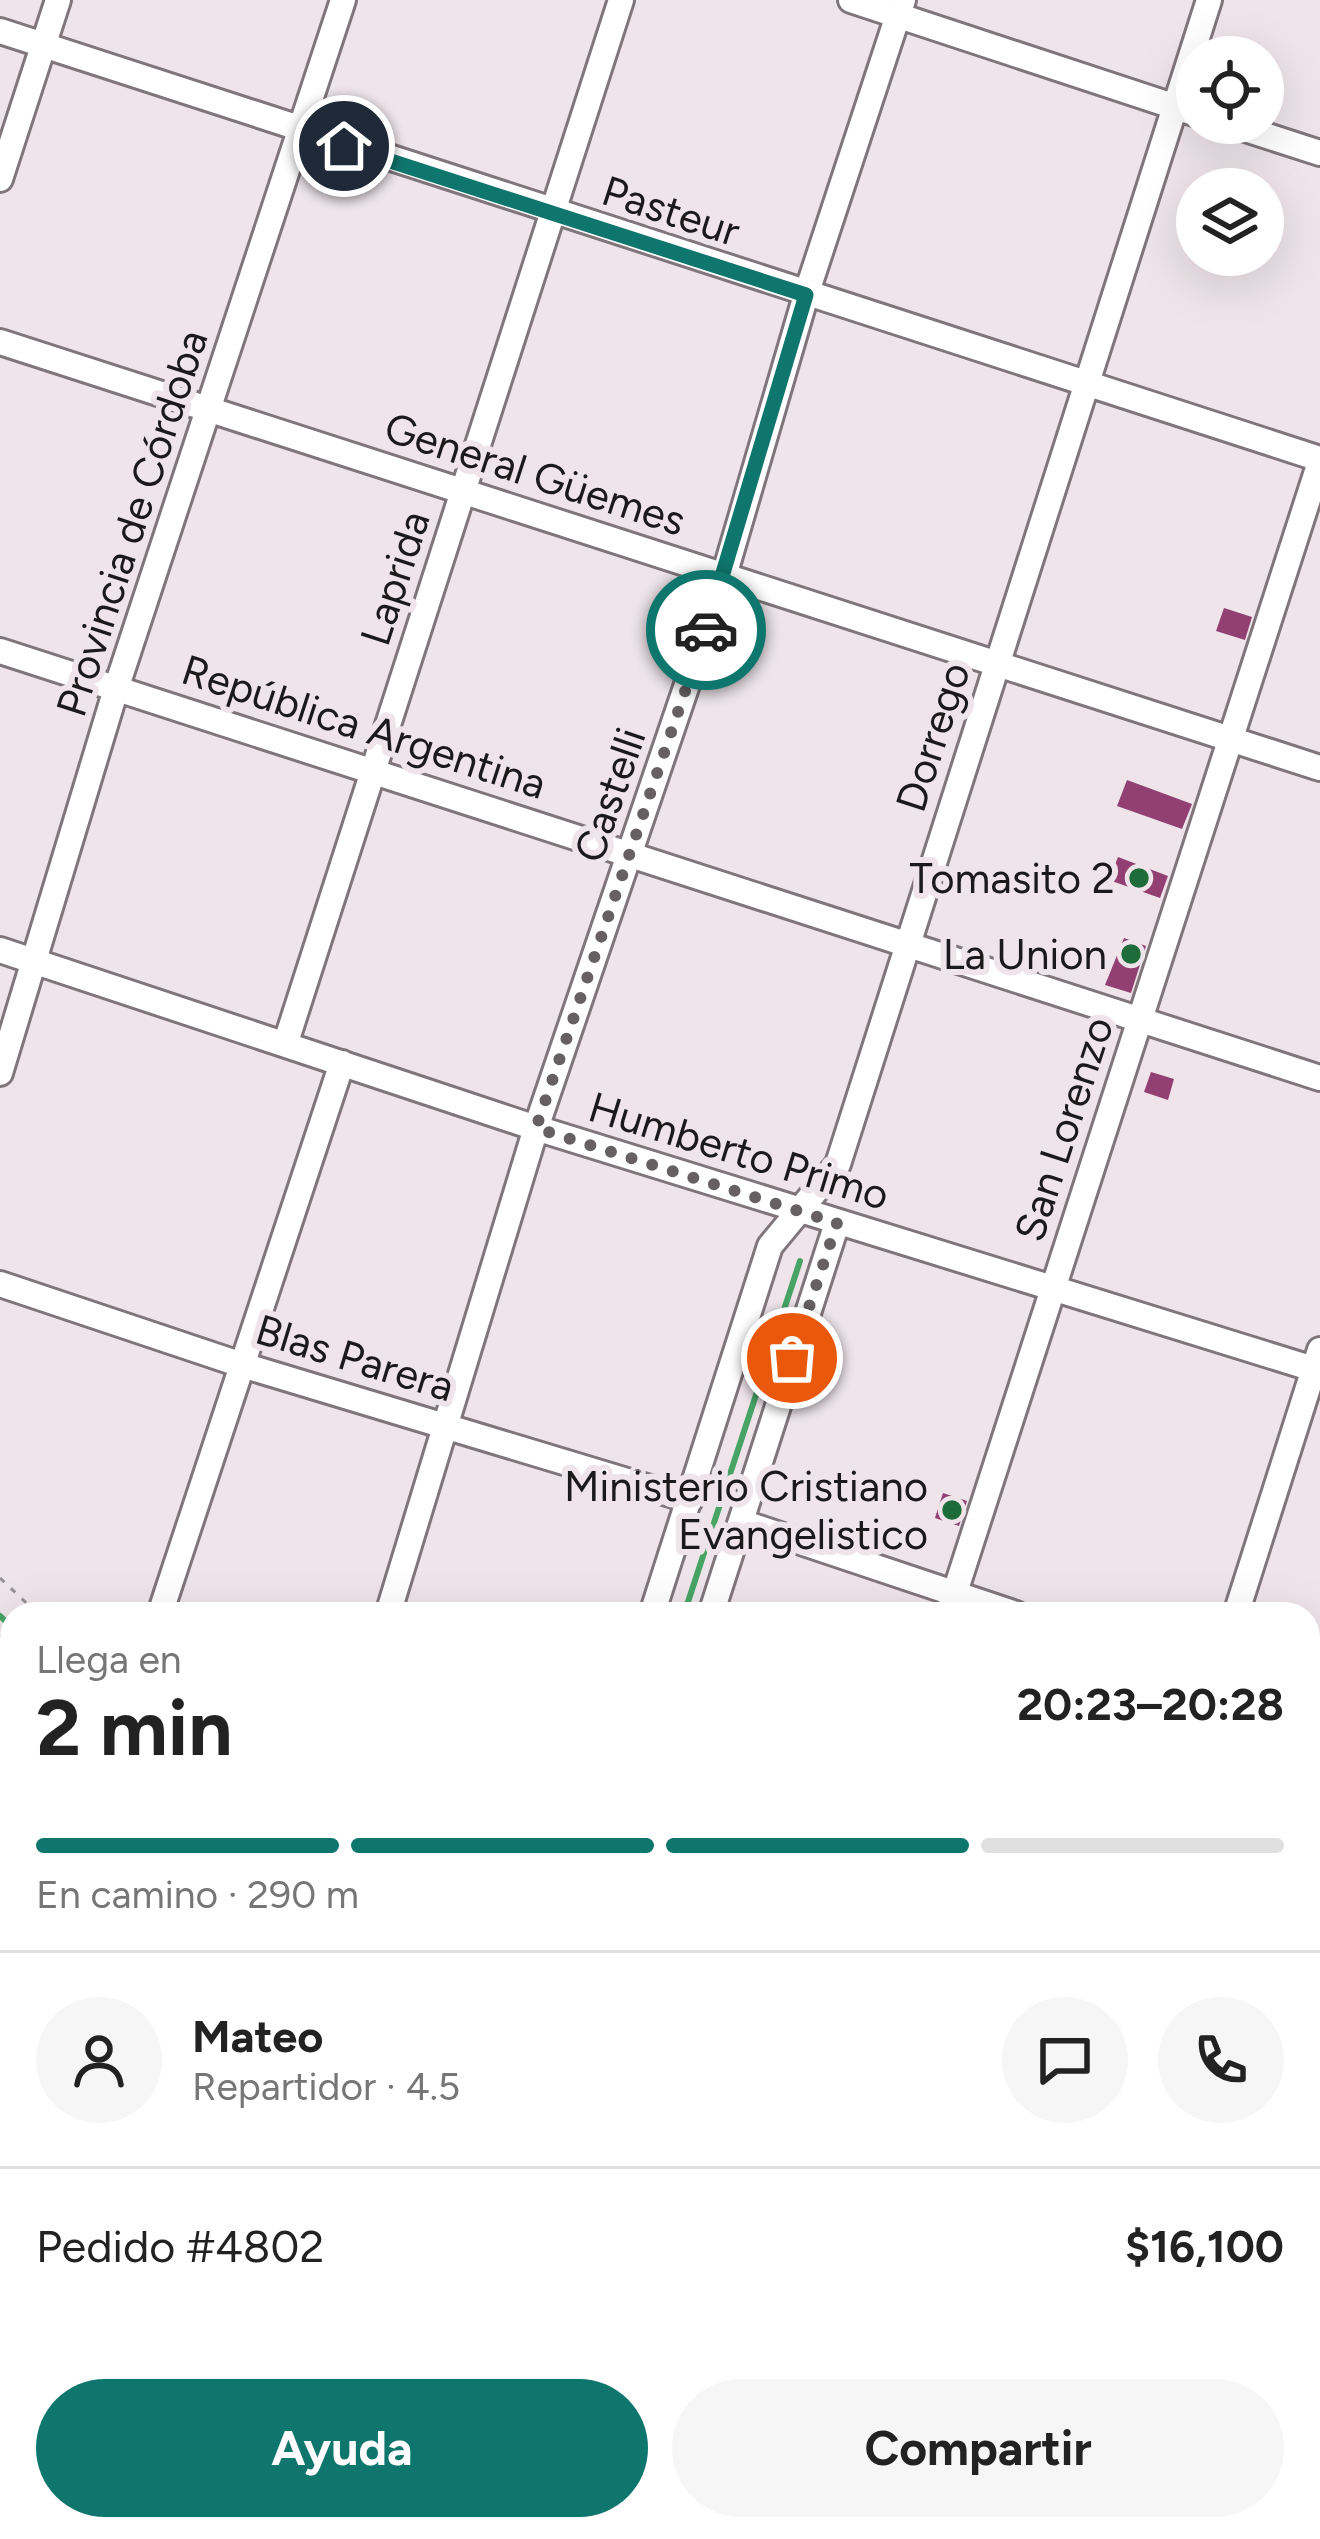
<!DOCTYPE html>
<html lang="es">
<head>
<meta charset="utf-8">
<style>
	:root { --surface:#fff; --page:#f6f6f6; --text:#222; --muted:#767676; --line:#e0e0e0; --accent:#0f766e }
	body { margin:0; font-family:Figtree,sans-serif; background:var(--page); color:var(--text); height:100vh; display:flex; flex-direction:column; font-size:45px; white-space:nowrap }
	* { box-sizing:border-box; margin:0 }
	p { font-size:39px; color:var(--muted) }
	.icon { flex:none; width:66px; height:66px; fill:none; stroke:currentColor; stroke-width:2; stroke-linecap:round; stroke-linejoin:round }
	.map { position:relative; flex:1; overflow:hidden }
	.details { position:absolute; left:0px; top:1602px; width:1320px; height:939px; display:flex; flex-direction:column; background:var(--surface); border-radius:36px 36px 0 0; box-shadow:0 12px 48px #0002 }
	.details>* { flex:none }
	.controls { position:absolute; left:1176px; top:36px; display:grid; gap:24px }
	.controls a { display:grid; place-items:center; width:108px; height:108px; border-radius:50%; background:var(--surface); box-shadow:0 12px 48px #0002; font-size:60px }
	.pin { position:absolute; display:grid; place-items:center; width:102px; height:102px; color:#fff; margin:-51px; border:6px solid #fff; border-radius:50%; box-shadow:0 3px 12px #0007 }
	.courier { position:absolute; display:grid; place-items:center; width:120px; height:120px; margin:-60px; border:9px solid #0f766e; border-radius:50%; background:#fff; color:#222; box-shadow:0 3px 15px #0007 }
	.overview em { font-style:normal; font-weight:700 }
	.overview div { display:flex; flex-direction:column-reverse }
	.overview { display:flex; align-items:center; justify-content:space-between; height:204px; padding:0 36px }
	h1 { font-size:78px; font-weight:700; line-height:90px }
	.bar { display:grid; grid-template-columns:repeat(4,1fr); gap:18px 12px; align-content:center; height:144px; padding:0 36px }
	.bar i { height:15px; border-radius:9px; background:var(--line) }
	.bar .selected { background:var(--accent) }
	.bar p { grid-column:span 4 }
	.line { display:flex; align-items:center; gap:30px; padding:0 36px; border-top:3px solid var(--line) }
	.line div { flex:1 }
	.round { display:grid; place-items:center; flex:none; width:126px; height:126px; border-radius:63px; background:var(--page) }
	.button { display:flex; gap:24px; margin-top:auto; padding:24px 36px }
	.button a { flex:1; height:138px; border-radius:72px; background:var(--accent); color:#fff; font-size:48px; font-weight:700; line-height:138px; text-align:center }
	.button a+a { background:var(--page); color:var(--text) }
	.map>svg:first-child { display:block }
	.green { fill:#a9e2b7 }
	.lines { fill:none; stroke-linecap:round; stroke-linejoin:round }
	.stream { stroke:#47a465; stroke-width:6 }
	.building { fill:#923f73 }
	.minor-casing { stroke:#7f757a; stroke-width:30 }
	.path { stroke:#979093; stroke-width:3; stroke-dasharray:6 9; stroke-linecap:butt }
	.minor { stroke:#fff; stroke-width:24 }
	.done { stroke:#666063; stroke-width:12; stroke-dasharray:0 21.6 }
	.route { stroke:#0f766e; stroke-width:15 }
	.poi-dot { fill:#1f6c3b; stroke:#eee4e9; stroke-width:4.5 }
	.labels { text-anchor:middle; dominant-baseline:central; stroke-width:12; stroke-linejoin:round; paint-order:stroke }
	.street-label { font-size:42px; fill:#1c191b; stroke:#eee4e9 }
	.poi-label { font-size:42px; fill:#1c191b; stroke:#eee4e9; text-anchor:end }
</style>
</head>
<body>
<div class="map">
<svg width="1320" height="2539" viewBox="0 0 1320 2539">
	<rect width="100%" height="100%" fill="#eee4e9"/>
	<path class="green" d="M 1308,2116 L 1320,2120 L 1320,2175 L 1308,2213 Z"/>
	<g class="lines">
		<g class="stream">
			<path d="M 684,1614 L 800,1261"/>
			<path d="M 0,1616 L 12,1627"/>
			<path d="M 1276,2529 L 1281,2539"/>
		</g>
	</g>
	<g class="building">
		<path d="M 1224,608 L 1252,617 L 1245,640 L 1216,631 Z"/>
		<path d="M 1127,780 L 1192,804 L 1182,829 L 1117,806 Z"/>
		<path d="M 1118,857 L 1168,876 L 1160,898 L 1109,880 Z"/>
		<path d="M 1124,938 L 1146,946 L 1131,993 L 1105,985 Z"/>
		<path d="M 1151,1072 L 1174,1079 L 1168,1100 L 1144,1092 Z"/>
		<path d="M 943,1493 L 967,1501 L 959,1526 L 935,1518 Z"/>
	</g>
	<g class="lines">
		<g class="minor-casing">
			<g id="minor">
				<path d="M 851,0 L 1197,114"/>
				<path d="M 0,31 L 1320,459"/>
				<path d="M 1227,123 L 1320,153"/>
				<path d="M 0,179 L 58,0"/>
				<path d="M 0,342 L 1320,768"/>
				<path d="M 0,651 L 1320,1078"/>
				<path d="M 0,950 L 536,1128 L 1320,1371"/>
				<path d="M 286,1042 L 621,0"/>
				<path d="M 0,1073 L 116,689 L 343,0"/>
				<path d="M 0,1284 L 239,1364 L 690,1500"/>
				<path d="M 741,1522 L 1016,1614"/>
				<path d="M 160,1614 L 342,1063"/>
				<path d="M 388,1614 L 536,1128 L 724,576 L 806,295 L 903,0"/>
				<path d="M 652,1614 L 770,1246 L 838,1164 L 1209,0"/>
				<path d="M 711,1614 L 837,1223"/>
				<path d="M 948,1614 L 1320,462"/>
				<path d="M 1236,1614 L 1320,1350"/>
				<path d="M 0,1650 L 12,1661"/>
				<path d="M 1308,1707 L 1320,1711"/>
				<path d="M 0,2075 L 12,2040"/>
				<path d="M 1308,2098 L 1320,2102"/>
				<path d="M 0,2175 L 12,2180"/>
				<path d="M 1308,2270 L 1320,2234"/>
				<path d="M 1308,2494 L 1320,2516"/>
				<path d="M 0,2516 L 12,2512"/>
				<path d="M 1247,2529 L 1253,2539"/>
				<path d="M 89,2539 L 92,2529"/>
				<path d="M 414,2539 L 417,2529"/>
				<path d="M 655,2539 L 659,2529"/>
				<path d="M 940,2539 L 944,2529"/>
				<path d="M 1222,2539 L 1226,2529"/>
			</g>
		</g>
		<path class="path" d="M 0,1578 L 38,1614"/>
		<use href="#minor" class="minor"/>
	</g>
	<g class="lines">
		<path class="done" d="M 706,630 L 536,1128 L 837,1223 L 792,1358"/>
		<path class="route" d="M 344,146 L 806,295 L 706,630"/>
	</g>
	<g class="poi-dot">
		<circle cx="1139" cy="878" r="12"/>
		<circle cx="1131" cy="954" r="12"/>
		<circle cx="952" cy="1510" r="12"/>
	</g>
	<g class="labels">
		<g class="street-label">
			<text transform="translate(671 211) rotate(18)">Pasteur</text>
			<text transform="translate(535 474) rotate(18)">General Güemes</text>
			<text transform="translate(132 523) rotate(-72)">Provincia de Córdoba</text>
			<text transform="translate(395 578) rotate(-72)">Laprida</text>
			<text transform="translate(364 727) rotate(18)">República Argentina</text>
			<text transform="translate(933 737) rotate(-72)">Dorrego</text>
			<text transform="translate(610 795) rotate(-71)">Castelli</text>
			<text transform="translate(1064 1129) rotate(-72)">San Lorenzo</text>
			<text transform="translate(739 1151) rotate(17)">Humberto Primo</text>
			<text transform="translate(355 1358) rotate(17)">Blas Parera</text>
		</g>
		<g class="poi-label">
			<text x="1115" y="878">Tomasito 2</text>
			<text x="1107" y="954">La Union</text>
			<text x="928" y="1486">Ministerio Cristiano<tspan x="928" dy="48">Evangelistico</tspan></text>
		</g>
	</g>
</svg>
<div class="controls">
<a><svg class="icon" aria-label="locate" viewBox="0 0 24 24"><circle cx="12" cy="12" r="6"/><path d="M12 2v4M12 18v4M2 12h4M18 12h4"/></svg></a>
<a><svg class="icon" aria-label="layers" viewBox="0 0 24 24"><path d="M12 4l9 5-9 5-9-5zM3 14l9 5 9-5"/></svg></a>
</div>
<div class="pin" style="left:792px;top:1358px;background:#ea580c"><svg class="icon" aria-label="bag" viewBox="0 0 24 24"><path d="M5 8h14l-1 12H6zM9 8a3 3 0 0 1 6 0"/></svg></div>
<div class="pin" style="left:344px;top:146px;background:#1f2937"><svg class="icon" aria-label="home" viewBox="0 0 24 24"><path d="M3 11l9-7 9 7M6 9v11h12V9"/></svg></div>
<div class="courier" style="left:706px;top:630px"><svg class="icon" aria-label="car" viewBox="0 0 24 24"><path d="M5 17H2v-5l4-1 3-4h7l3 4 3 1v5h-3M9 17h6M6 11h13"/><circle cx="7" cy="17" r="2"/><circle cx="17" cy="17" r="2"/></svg></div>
<section class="details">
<div class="overview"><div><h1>2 min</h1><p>Llega en</p></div><em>20:23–20:28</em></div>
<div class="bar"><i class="selected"></i><i class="selected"></i><i class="selected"></i><i></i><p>En camino · 290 m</p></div>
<div class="line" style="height:216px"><a class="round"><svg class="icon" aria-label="person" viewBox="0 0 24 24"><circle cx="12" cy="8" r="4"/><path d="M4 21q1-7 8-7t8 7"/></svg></a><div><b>Mateo</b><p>Repartidor · 4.5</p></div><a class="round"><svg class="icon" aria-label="chat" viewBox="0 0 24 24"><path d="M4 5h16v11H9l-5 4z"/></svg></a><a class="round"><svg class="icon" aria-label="phone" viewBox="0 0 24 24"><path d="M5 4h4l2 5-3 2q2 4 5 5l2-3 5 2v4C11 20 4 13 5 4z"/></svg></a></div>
<div class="line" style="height:156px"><div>Pedido #4802</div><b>$16,100</b></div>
<div class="button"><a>Ayuda</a><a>Compartir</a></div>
</section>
</div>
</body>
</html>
